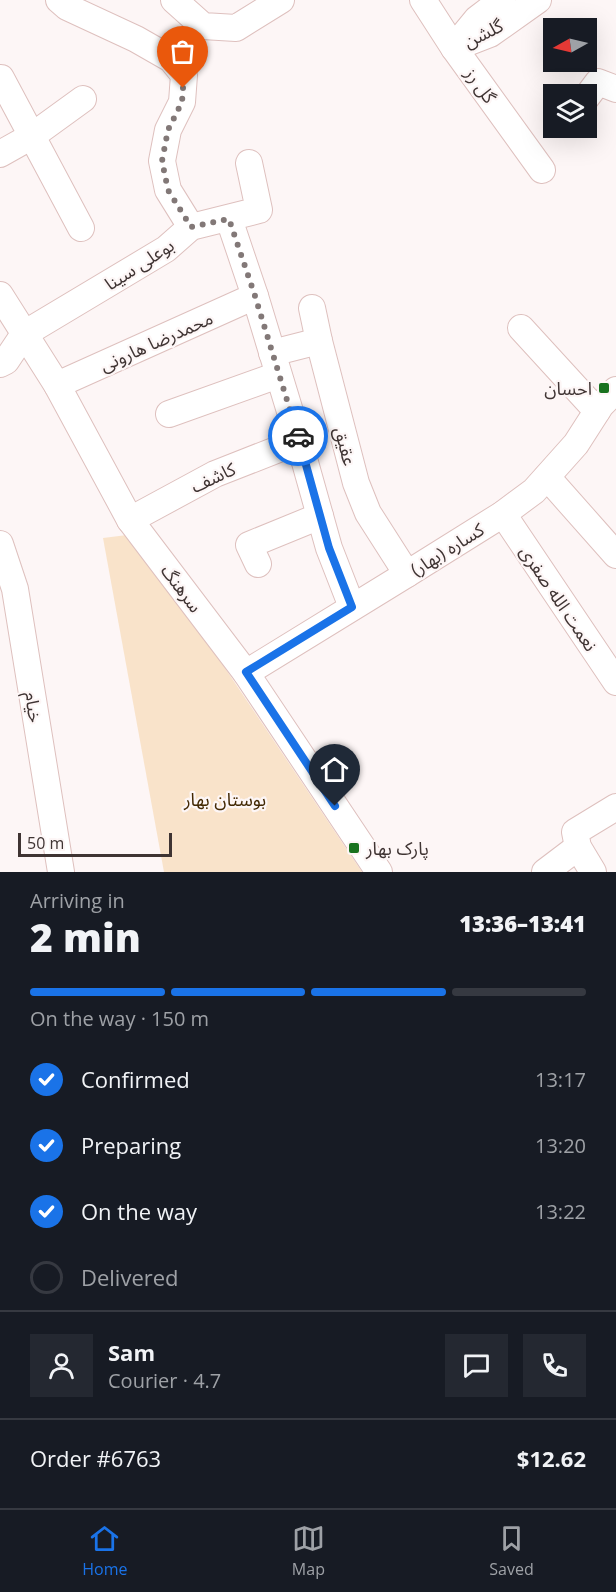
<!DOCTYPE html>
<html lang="en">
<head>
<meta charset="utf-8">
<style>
	:root { --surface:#171b24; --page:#242831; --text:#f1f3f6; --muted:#9ea1a6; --line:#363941; --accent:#1a73e8 }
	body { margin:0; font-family:"Open Sans","Noto Sans Arabic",sans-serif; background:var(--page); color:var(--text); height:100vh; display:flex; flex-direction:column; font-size:22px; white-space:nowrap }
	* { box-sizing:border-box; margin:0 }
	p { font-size:20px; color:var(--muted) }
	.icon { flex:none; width:33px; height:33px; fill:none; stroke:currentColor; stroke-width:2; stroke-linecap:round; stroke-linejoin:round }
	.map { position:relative; height:872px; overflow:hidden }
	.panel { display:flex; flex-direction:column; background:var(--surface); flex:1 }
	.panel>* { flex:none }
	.needle { width:39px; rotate:262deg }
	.fabs { position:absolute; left:543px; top:18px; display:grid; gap:12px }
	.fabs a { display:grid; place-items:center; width:54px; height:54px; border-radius:0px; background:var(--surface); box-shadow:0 6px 24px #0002; font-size:30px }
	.scale { position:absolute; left:18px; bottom:15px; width:154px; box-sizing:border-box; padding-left:6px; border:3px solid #3f3433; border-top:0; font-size:16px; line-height:21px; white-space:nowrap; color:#3f3433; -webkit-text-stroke:4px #fdf6f6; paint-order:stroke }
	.pin { position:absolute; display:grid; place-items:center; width:51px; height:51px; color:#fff; margin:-62px -26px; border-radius:50% 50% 50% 0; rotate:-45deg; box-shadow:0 0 6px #0007 }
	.pin .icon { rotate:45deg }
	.courier { position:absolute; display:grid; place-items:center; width:60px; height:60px; margin:-30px; border:4px solid #1a73e8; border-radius:50%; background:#fff; color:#222; box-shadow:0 2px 8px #0007 }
	.overview em { font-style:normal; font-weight:800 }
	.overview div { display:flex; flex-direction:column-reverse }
	.overview { display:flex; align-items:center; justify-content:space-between; height:102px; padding:0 30px }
	h1 { font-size:39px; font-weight:800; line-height:45px }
	.bar { display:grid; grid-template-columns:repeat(4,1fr); gap:9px 6px; align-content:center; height:72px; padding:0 30px }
	.bar i { height:8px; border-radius:4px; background:var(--line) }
	.bar .current { background:var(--accent) }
	.bar p { grid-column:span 4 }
	.line { display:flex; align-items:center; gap:15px; padding:0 30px; border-top:2px solid var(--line) }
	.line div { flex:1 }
	.round { display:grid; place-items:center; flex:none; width:63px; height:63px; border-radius:0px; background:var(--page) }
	ol { padding:0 30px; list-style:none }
	li { display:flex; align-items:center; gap:18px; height:66px }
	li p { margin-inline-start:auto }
	li .icon { padding:6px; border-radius:50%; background:var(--accent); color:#fff; stroke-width:4 }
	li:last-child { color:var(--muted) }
	li i { width:33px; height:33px; border:3px solid var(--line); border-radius:50% }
	.dock { display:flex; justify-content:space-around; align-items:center; height:84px; border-top:2px solid var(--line); background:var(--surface); font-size:16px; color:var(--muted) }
	.dock a { display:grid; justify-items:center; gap:3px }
	.dock .current { color:var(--accent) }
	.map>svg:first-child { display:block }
	.green { fill:#f9e3ca }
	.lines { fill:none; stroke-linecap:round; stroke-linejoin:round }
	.minor-casing { stroke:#dec0be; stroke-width:28 }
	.minor { stroke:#fff; stroke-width:26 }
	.done { stroke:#827877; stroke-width:6; stroke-dasharray:0 10.8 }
	.route { stroke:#1a73e8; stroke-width:8 }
	.poi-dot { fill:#19721f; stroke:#fdf6f6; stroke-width:2 }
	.labels { text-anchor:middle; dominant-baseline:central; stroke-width:4.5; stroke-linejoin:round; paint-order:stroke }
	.street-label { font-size:18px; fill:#3f3433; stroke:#fdf6f6 }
	.poi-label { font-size:18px; fill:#3f3433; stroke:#fdf6f6; text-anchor:end }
	.park-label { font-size:18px; fill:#422803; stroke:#fdf6f6 }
</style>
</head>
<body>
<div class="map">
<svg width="616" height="872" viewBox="0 0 616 872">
	<rect width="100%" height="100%" fill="#fdf6f6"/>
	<path class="green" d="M 135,534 L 362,872 L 164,872 L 103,538 Z"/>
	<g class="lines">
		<g class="minor-casing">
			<g id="minor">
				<path d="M 59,0 L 67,7 L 136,39 L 171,59 L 184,75 L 182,102 L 168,130 L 162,161 L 168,190 L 191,227"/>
				<path d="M 174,0 L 203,26 L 236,28 L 281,0"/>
				<path d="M 423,0 L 454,48 L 542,170"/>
				<path d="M 454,47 L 477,19 L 502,0"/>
				<path d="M 454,48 L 490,34 L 538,0"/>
				<path d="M 1,78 L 81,228"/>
				<path d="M 586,98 L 598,82 L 616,89"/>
				<path d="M 0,154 L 32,136 L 83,99"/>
				<path d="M 229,219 L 255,296 L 299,441 L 329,548 L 352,607"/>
				<path d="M 0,295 L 57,385 L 130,520 L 246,673 L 379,872"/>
				<path d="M 312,308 L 319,341 L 356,483 L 368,513 L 407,574"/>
				<path d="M 521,328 L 597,411"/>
				<path d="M 272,353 L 319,341"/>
				<path d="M 0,364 L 6,361 L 24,334 L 166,249 L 191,227 L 259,210 L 249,163"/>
				<path d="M 57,385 L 255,296"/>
				<path d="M 169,414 L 278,375"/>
				<path d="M 547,477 L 616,555"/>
				<path d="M 503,514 L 616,682"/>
				<path d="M 130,520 L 215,474 L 299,441"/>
				<path d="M 0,544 L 15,589 L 61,872"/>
				<path d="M 258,564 L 249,545 L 320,516"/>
				<path d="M 246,673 L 407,574 L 503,514 L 534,491 L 576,444 L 601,405 L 616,390"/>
				<path d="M 545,872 L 578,847"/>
				<path d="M 593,872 L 578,847 L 575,832 L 616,807"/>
			</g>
		</g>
		<use href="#minor" class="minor"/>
	</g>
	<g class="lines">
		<path class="done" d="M 183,88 L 182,102 L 168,130 L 162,161 L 168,190 L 191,227 L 229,219 L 255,296 L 298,436"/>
		<path class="route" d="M 298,436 L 329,548 L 352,607 L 246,672 L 335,806"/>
	</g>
	<g class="poi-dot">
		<rect x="598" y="382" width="12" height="12" rx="3"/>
		<rect x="348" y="842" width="12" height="12" rx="3"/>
	</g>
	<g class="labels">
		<g class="street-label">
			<text transform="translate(483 33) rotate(-27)">گلشن</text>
			<text transform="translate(481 85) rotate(54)">گل رز</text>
			<text transform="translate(139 264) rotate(-33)">بوعلی سینا</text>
			<text transform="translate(156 341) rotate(-24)">محمدرضا هارونی</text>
			<text transform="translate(346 446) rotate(76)">عقیق</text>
			<text transform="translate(213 477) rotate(-25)">کاشف</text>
			<text transform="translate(447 549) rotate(-32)">کساره (بهار)</text>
			<text transform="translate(182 588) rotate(53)">سرهنگ</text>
			<text transform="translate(559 598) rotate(56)">نعمت الله صفری</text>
			<text transform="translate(34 707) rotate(81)">خیام</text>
		</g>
		<g class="poi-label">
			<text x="592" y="388">احسان</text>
			<text x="366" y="848" text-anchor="start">پارک بهار</text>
		</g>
		<g class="park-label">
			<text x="225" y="799">بوستان بهار</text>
		</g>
	</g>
</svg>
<div class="fabs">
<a><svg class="needle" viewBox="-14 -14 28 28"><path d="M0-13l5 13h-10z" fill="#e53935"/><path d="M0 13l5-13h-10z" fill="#9ea1a6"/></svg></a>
<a><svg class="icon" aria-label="layers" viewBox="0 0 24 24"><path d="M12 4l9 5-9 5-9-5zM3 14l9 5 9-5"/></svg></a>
</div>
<div class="scale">50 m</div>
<div class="pin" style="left:183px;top:88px;background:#ea580c"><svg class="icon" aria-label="bag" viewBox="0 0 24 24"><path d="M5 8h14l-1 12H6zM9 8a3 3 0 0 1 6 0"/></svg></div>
<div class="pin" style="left:335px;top:806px;background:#1f2937"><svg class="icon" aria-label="home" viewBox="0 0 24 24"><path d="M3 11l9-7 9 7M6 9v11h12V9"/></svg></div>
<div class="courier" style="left:298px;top:436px"><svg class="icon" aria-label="car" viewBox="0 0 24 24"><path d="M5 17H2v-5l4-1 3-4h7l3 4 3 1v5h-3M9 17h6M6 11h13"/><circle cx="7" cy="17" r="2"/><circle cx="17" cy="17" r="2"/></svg></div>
</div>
<section class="panel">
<div class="overview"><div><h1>2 min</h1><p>Arriving in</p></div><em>13:36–13:41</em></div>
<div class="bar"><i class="current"></i><i class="current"></i><i class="current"></i><i></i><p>On the way · 150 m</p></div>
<ol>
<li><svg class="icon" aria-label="check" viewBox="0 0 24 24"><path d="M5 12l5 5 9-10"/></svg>Confirmed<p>13:17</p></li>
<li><svg class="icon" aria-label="check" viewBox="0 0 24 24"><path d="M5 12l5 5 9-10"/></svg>Preparing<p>13:20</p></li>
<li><svg class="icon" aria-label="check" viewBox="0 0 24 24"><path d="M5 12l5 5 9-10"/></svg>On the way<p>13:22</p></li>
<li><i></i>Delivered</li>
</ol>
<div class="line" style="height:108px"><a class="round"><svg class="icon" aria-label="person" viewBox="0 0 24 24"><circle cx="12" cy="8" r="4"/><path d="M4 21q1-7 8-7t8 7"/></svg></a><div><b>Sam</b><p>Courier · 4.7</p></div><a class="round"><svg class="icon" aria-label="chat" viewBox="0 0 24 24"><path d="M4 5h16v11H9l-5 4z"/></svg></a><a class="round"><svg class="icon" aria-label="phone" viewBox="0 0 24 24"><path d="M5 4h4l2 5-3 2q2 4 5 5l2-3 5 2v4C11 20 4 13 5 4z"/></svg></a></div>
<div class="line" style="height:78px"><div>Order #6763</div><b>$12.62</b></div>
</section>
<nav class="dock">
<a class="current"><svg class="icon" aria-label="home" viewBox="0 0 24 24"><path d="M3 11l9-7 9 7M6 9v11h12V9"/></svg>Home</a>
<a><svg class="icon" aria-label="map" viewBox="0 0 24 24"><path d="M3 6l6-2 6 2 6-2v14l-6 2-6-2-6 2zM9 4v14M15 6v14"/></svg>Map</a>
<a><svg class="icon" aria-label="saved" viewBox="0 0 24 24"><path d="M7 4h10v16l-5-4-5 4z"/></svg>Saved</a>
</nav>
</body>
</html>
